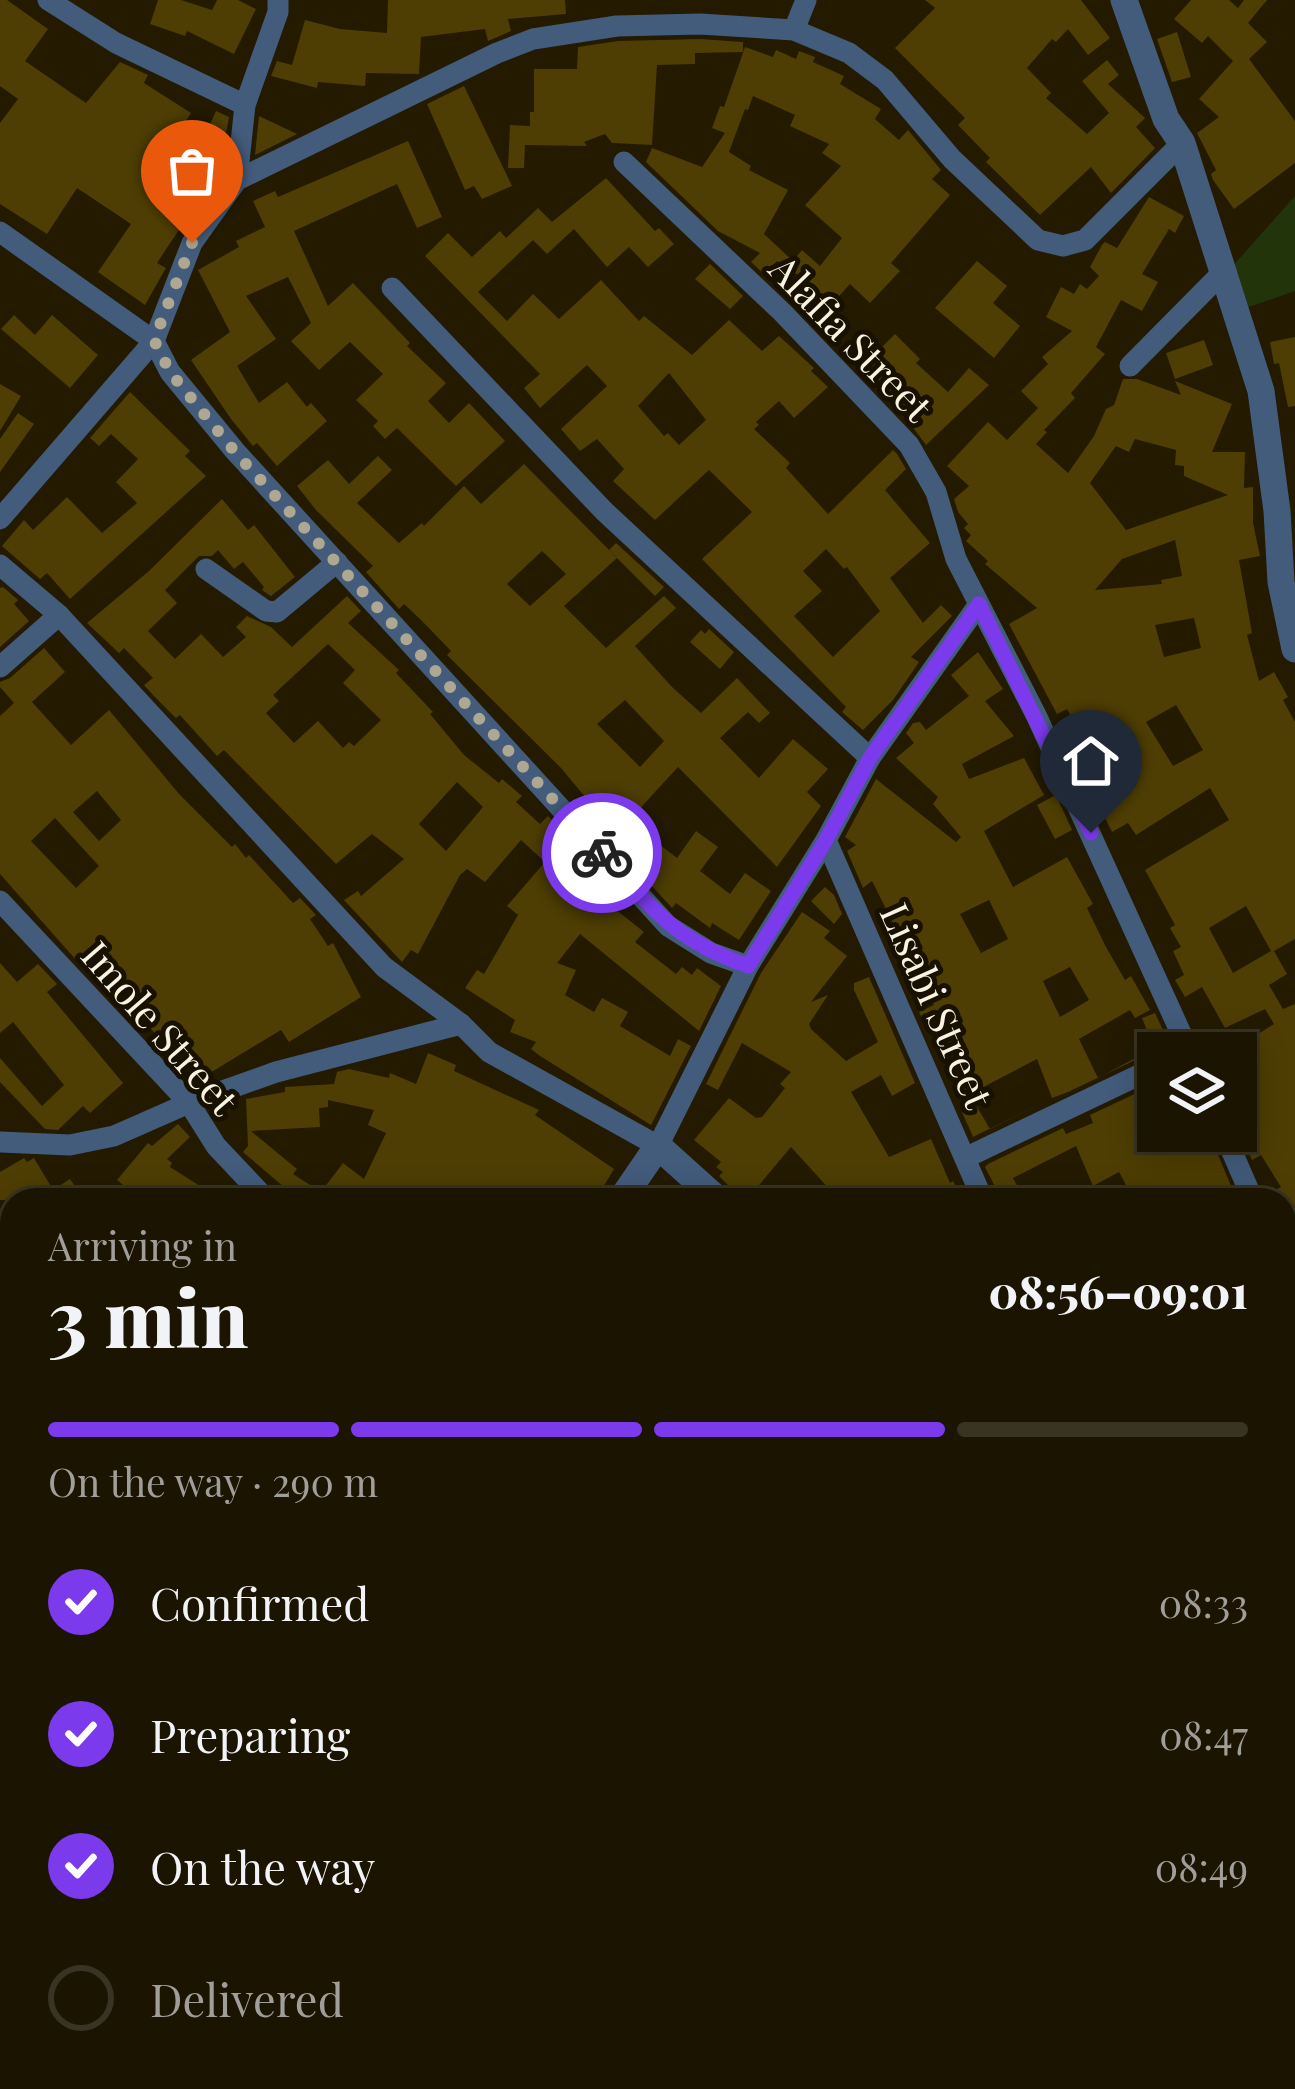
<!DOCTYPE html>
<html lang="en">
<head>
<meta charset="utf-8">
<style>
	:root { --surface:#1a1400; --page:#231d0a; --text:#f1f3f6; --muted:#9f9e99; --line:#383322; --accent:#7c3aed }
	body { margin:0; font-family:"Playfair Display",serif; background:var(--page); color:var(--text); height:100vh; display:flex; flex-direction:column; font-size:45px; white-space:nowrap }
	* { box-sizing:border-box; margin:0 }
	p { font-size:39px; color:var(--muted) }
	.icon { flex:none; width:66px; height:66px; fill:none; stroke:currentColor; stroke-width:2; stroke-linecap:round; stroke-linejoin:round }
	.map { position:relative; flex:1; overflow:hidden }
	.side { position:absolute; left:0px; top:1188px; width:1296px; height:903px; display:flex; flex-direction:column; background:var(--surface); border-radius:36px 36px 0 0; box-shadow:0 6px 30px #0003,0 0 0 3px var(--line) }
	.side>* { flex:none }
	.controls { position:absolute; left:1137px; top:1032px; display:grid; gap:24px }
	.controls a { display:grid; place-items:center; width:120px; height:120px; border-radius:0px; background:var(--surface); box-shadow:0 6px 30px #0003,0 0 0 3px var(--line); font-size:60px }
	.pin { position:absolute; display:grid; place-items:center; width:102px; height:102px; color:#fff; margin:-123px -51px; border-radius:50% 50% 50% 0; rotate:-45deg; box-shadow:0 0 12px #0007 }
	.pin .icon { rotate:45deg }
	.courier { position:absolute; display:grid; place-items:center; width:120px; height:120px; margin:-60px; border:9px solid #7c3aed; border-radius:50%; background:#fff; color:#222; box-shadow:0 3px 15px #0007 }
	.summary em { font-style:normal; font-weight:800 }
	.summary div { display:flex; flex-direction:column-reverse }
	.summary { display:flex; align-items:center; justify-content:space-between; height:204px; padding:0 48px }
	h1 { font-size:78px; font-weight:800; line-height:90px }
	.bar { display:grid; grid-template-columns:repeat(4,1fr); gap:18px 12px; align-content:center; height:144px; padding:0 48px }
	.bar i { height:15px; border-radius:9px; background:var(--line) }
	.bar .active { background:var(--accent) }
	.bar p { grid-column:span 4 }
	ol { padding:0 48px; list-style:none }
	li { display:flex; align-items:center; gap:36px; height:132px }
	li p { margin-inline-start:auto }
	li .icon { padding:12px; border-radius:50%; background:var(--accent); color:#fff; stroke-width:4 }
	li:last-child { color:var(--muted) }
	li i { width:66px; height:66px; border:6px solid var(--line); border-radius:50% }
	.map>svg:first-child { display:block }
	.green { fill:#21340a }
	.building { fill:#4e3e03; fill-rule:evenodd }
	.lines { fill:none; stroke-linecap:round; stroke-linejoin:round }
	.minor { stroke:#435c7c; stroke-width:21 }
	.tertiary { stroke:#435c7c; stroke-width:27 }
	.done { stroke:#aea792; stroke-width:12; stroke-dasharray:0 21.6 }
	.route { stroke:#7c3aed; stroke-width:15 }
	.labels { text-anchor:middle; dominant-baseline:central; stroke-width:10; stroke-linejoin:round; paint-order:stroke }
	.street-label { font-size:39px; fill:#f9f3e1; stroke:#181100 }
</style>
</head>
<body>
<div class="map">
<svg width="1295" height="2089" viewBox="0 0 1295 2089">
	<rect width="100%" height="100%" fill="#231a00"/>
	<path class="green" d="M 1295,196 L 1295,291 L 1240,310 L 1229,270 Z"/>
	<g class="building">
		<path d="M 0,0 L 7,0 L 48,29 L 25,61 L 86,103 L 120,62 L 148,75 L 144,83 L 191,113 L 152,174 L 194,207 L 157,263 L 166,268 L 145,305 L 98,272 L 131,224 L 77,188 L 47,234 L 0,204 L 0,123 L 18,99 L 0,86 Z"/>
		<path d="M 158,0 L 181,0 L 212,10 L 217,0 L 238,0 L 256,9 L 234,54 L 187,31 L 185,36 L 150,24 Z"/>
		<path d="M 388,0 L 565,0 L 566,14 L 508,19 L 511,31 L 488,41 L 485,29 L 421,37 L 419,74 L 366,73 L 365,86 L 318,82 L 317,88 L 271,76 L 277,61 L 292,65 L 305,20 L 340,29 L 387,33 Z"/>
		<path d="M 925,0 L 1081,0 L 1110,38 L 1088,55 L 1068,29 L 1056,42 L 1052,39 L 1027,68 L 1051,93 L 1046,98 L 1087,134 L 1109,113 L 1082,81 L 1107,60 L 1119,75 L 1108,84 L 1145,118 L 1136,127 L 1155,148 L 1111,193 L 1091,167 L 1040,215 L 986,162 L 990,158 L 958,125 L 965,118 L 895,48 L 935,8 Z"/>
		<path d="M 1191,0 L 1229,0 L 1238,8 L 1244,0 L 1267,0 L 1248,23 L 1267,42 L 1249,59 L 1295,121 L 1295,163 L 1234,209 L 1213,180 L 1211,174 L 1216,170 L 1197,133 L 1219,117 L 1199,99 L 1233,61 L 1208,36 L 1202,43 L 1174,19 Z"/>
		<path d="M 1177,32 L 1191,77 L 1172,82 L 1157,39 Z"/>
		<path d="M 700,39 L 743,42 L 743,52 L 695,53 L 695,64 L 657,65 L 652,145 L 612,143 L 605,134 L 584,142 L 587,146 L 525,145 L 524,168 L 508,168 L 510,125 L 530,126 L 530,112 L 534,112 L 534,69 L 577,69 L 578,47 L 618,41 Z"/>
		<path d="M 745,47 L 773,57 L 776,50 L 796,59 L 799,51 L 815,57 L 813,62 L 844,76 L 840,84 L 881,109 L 875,119 L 899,140 L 908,130 L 941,170 L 932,179 L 950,195 L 891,263 L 900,271 L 870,303 L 850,284 L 814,324 L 793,302 L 807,281 L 777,261 L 764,274 L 751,262 L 760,253 L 718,231 L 646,162 L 652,148 L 702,167 L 725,133 L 712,128 L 720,106 L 724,107 ZM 753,96 L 795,115 L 790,126 L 829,144 L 822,153 L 841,166 L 805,205 L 842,238 L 820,266 L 802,250 L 793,261 L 764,234 L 788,190 L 749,170 L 751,166 L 729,152 L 745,109 L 748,110 Z"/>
		<path d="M 464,86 L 512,186 L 482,199 L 474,186 L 465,190 L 427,104 Z"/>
		<path d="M 216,111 L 229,117 L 227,129 L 206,176 L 190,168 Z"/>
		<path d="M 259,116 L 297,134 L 255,155 Z"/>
		<path d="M 408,141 L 442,217 L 417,228 L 397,184 L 294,231 L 328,306 L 353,283 L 410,343 L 407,346 L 446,383 L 428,401 L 449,423 L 469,403 L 505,441 L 456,486 L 397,428 L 385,439 L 373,426 L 378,421 L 356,400 L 383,374 L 350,342 L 319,370 L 291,341 L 311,323 L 288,277 L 246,296 L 276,339 L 237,366 L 259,403 L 287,382 L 307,407 L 311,403 L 327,421 L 277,466 L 257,443 L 253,446 L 231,419 L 191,360 L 230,332 L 198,270 L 239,247 L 236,241 L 265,227 L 253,201 L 275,191 L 278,197 Z"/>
		<path d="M 606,178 L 655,231 L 659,228 L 674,244 L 648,267 L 629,247 L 607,267 L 574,229 L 547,254 L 533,240 L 478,292 L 507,321 L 533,294 L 559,319 L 601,280 L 639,321 L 644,316 L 692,355 L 729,320 L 762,351 L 779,336 L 814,368 L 811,371 L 828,387 L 794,418 L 779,401 L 756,422 L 759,425 L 754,429 L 790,463 L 786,468 L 828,514 L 893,450 L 897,454 L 906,469 L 885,490 L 930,543 L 890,578 L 923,623 L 941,605 L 952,616 L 911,657 L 919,662 L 893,700 L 863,730 L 842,712 L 846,707 L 702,559 L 752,512 L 709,470 L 655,520 L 613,481 L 624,469 L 597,439 L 580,451 L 561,429 L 607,386 L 587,365 L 540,408 L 524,388 L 540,374 L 425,256 L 448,233 L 472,257 L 500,231 L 506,238 L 538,208 L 552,222 ZM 669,373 L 706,420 L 679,445 L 668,433 L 664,436 L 638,406 ZM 826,549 L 844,569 L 847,567 L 880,611 L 833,657 L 794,616 L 822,591 L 803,571 Z"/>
		<path d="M 1149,197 L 1184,216 L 1175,233 L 1169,229 L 1142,274 L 1158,282 L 1142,311 L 1121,300 L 1096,347 L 1105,354 L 1071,393 L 1075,398 L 1044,430 L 1047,432 L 1036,444 L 1068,473 L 1094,436 L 1106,409 L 1114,405 L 1123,379 L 1137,379 L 1181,395 L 1175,381 L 1232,404 L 1212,452 L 1245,452 L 1244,488 L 1253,487 L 1253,523 L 1260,556 L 1239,560 L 1252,633 L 1247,635 L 1259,681 L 1274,672 L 1288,697 L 1283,700 L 1295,722 L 1295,939 L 1274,951 L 1287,974 L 1269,985 L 1283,1009 L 1295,1004 L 1295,1210 L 1289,1200 L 1268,1200 L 1267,1195 L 1281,1187 L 1261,1155 L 1252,1160 L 1236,1124 L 1236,1048 L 1274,1024 L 1265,1009 L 1225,1028 L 1202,987 L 1185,997 L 1175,980 L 1184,975 L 1173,951 L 1181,947 L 1170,928 L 1175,925 L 1145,870 L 1229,820 L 1210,788 L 1136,835 L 1128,823 L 1112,832 L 1067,742 L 1083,736 L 1067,709 L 1057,714 L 1009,624 L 1037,608 L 985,564 L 988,561 L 966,541 L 971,535 L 964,528 L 968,524 L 958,512 L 954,499 L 969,486 L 947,466 L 988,422 L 1007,440 L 1038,408 L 1021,391 L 1048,364 L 1042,357 L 1072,331 L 1046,317 L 1061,287 L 1074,294 L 1080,284 L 1087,289 L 1099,276 L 1090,267 L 1102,245 L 1105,242 L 1117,248 ZM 1135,439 L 1176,450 L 1175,465 L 1184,466 L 1184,476 L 1228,495 L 1126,530 L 1090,483 L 1116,446 L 1129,452 ZM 1175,540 L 1182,576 L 1161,580 L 1162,584 L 1095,590 L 1122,559 ZM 1194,618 L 1201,648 L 1164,657 L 1155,625 ZM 1176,705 L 1203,750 L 1173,766 L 1146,722 ZM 1246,906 L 1271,951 L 1233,973 L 1209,928 Z"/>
		<path d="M 977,261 L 1007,286 L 993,303 L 1020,326 L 994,358 L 935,308 Z"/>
		<path d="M 710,264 L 743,296 L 730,309 L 695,279 Z"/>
		<path d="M 14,315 L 35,335 L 52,315 L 98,355 L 70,388 L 1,329 Z"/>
		<path d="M 895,334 L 920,359 L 916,363 L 948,392 L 969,368 L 989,385 L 926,445 L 912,426 L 916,423 L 860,369 Z"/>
		<path d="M 1295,337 L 1295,406 L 1288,407 L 1279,363 L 1274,364 L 1270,342 Z"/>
		<path d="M 1204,340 L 1213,365 L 1175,379 L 1166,353 Z"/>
		<path d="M 0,384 L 21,396 L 0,431 Z"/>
		<path d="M 130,392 L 190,451 L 185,456 L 206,476 L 70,599 L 47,573 L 40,579 L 2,546 L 24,520 L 33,530 L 67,497 L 102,533 L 137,503 L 116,482 L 138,459 L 111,434 L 99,446 L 90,438 Z"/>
		<path d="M 18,413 L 34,424 L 0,472 L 0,439 Z"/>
		<path d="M 378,456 L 392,470 L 357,503 L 399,543 L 422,523 L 424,526 L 464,486 L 481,504 L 524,464 L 617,558 L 564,606 L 606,648 L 664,596 L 676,608 L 635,646 L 672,687 L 701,713 L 737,678 L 770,713 L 759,723 L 748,712 L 720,738 L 759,778 L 793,739 L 828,769 L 807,792 L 821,806 L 777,867 L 678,767 L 644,804 L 630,822 L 634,825 L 613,843 L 579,806 L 586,798 L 561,768 L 447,655 L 451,651 L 422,621 L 404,604 L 399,609 L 366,572 L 373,566 L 316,510 L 297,486 L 328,460 L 349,484 ZM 542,551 L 566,574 L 530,606 L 507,584 ZM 625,700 L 664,741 L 640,767 L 597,724 Z"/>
		<path d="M 222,499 L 248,530 L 254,525 L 295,577 L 271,596 L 262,590 L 264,587 L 243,562 L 234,569 L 218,550 L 212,556 L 199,556 L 165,590 L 177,603 L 148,631 L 175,659 L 201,634 L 223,657 L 246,637 L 236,627 L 247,616 L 271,627 L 292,647 L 347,596 L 361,611 L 348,623 L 399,670 L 396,673 L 433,712 L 430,714 L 464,755 L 499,783 L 502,779 L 522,796 L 516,802 L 540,824 L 548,816 L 584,856 L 571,874 L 644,932 L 635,942 L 676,974 L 682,967 L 692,975 L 697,968 L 721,986 L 699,1031 L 580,934 L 557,963 L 576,970 L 565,995 L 594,1012 L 602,998 L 628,1012 L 620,1026 L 670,1056 L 678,1039 L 691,1046 L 651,1125 L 540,1056 L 531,1049 L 536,1042 L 510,1032 L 515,1020 L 465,988 L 477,970 L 484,974 L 518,915 L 507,906 L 545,862 L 521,840 L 485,882 L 467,869 L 460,875 L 418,954 L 411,950 L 402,962 L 344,900 L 358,891 L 361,896 L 404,859 L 372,834 L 336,864 L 224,750 L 217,756 L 180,715 L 176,718 L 154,696 L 144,685 L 153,678 L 124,648 L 119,653 L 87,623 L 149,571 ZM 328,644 L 355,670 L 343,683 L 381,720 L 354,746 L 349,742 L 343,748 L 318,721 L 294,743 L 266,713 L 279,701 L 273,695 ZM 457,782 L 483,807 L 446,851 L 419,824 Z"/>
		<path d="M 616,543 L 664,587 L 655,596 L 609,550 Z"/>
		<path d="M 3,587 L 18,600 L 14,604 L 29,621 L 0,647 L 0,588 Z"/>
		<path d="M 709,629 L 734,652 L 720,669 L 690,642 L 701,630 L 705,634 Z"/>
		<path d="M 44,648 L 65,672 L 32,702 L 71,745 L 109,710 L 180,795 L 232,847 L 235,844 L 246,858 L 249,855 L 293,903 L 300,898 L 316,915 L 310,919 L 328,946 L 333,943 L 361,997 L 289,1042 L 281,1030 L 200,1079 L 178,1044 L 170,1051 L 116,988 L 114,990 L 109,985 L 104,990 L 69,952 L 0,874 L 0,716 L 14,703 L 0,687 L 0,682 L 10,678 ZM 97,791 L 121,820 L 99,841 L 73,812 ZM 55,818 L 99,866 L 76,888 L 31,841 Z"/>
		<path d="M 978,652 L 1003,689 L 985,701 L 1014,736 L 962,764 L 969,779 L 1024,758 L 1044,795 L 984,831 L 1013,887 L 1067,857 L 1093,904 L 1087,908 L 1106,947 L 1125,980 L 1131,976 L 1150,1010 L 1135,1018 L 1130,1010 L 1079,1039 L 1098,1078 L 1154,1048 L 1142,1018 L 1155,1013 L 1174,1053 L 1152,1052 L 1068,1092 L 1052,1098 L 1037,1059 L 964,1097 L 954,1077 L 964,1073 L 938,1020 L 926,1026 L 919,1012 L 934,1005 L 872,881 L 863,888 L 847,851 L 856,845 L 845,837 L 876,779 L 956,842 L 961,837 L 933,804 L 938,797 L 896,758 L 914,743 L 906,733 L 913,723 L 920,722 L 926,730 L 969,696 L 951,675 ZM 989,900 L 1008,939 L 981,953 L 960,914 ZM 1070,967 L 1089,1000 L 1060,1017 L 1043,981 Z"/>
		<path d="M 1056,795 L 1072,830 L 1055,839 L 1037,805 Z"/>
		<path d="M 696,831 L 718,847 L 700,871 L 730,894 L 745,873 L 771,891 L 739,940 L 712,923 L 710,928 L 676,903 L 672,908 L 631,863 L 651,838 L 677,858 Z"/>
		<path d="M 825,887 L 834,895 L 842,914 L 834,924 L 811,901 Z"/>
		<path d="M 802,912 L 830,931 L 824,938 L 847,956 L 811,1002 L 828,995 L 809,1024 L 811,1029 L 846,1061 L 878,1042 L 854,990 L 854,983 L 869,977 L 915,1083 L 892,1096 L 881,1075 L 851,1092 L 889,1157 L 931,1139 L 950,1183 L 953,1181 L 963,1200 L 914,1200 L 910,1190 L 887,1200 L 825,1200 L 832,1192 L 791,1147 L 749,1197 L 745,1194 L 736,1200 L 731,1188 L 719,1176 L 723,1172 L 716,1167 L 721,1162 L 694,1140 L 729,1098 L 756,1118 L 762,1117 L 785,1088 L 780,1084 L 791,1072 L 742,1043 L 718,1090 L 706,1084 L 761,973 Z"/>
		<path d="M 0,963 L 17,982 L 38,964 L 57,984 L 47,992 L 123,1083 L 90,1113 L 83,1106 L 58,1130 L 45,1129 L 0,1082 L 0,1058 L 42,1106 L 64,1085 L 13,1022 L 0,1033 Z"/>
		<path d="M 428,1053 L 456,1065 L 454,1071 L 539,1110 L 535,1115 L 614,1169 L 595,1200 L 286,1200 L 291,1193 L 243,1152 L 248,1146 L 246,1099 L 285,1092 L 285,1087 L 334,1084 L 337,1072 L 349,1069 L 389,1078 L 390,1073 L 416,1084 ZM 328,1100 L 374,1110 L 368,1125 L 386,1133 L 364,1179 L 343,1163 L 321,1192 L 293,1174 L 297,1169 L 251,1131 L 320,1127 L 319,1108 L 328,1107 Z"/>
		<path d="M 1158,1083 L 1158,1131 L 1208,1131 L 1237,1200 L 1134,1200 L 1119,1172 L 1093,1186 L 1076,1146 L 1013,1178 L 1025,1200 L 1002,1200 L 985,1167 L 988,1164 L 1063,1128 L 1066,1134 L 1093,1123 L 1090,1115 Z"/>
		<path d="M 1048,1100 L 973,1137 L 962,1112 L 976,1105 L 990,1129 Z"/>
		<path d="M 178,1124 L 190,1137 L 167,1159 L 172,1163 L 170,1167 L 222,1200 L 141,1200 L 117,1180 L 148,1143 L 152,1146 Z"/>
		<path d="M 24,1158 L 27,1162 L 34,1158 L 53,1190 L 70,1179 L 84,1200 L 0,1200 L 0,1172 Z"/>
	</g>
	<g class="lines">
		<g class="minor">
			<path d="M 48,0 L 116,43 L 245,105"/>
			<path d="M 794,30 L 806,0"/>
			<path d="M 624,162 L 782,312 L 909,445 L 936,492 L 956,559 L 1037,717 L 1190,1053"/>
			<path d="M 237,180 L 245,105 L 278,12 L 278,0"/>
			<path d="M 0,232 L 154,341 L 0,519"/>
			<path d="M 392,288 L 604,511 L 870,758"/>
			<path d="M 1130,366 L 1223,272"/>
			<path d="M 0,565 L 59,615 L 384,967 L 461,1024 L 489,1052 L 658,1146 L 748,966 L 826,840 L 870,758 L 979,604"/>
			<path d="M 206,569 L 266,611 L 277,612 L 337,562"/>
			<path d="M 0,667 L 59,615"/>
			<path d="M 826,840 L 983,1200"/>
			<path d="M 0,901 L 189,1103 L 216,1146 L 267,1200"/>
			<path d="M 748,966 L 711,953 L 668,926 L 235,451 L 170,372 L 154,341 L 192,243 L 237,180 L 497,53 L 533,39 L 617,26 L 700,24 L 794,30 L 849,53 L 885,80 L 952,159 L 1038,240 L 1063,246 L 1085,240 L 1182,143"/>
			<path d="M 1223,1131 L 1253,1200"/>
			<path d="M 0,1142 L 70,1145 L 114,1136 L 189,1103 L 276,1072 L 461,1024"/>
			<path d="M 965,1158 L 1158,1066"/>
			<path d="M 1284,1274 L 1295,1299"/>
			<path d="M 0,1285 L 12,1300"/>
			<path d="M 0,1606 L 12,1616"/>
			<path d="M 1284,1945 L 1295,1926"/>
			<path d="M 0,1989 L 12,1999"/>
			<path d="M 357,2079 L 374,2089"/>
			<path d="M 714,2079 L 724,2089"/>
			<path d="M 924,2079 L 934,2089"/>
			<path d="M 549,2089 L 553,2079"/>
			<path d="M 880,2089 L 891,2079"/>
			<path d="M 1202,2089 L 1208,2079"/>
		</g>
		<g class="tertiary">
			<path d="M 1124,0 L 1166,119 L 1182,143 L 1261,391 L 1277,511 L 1281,582 L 1295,649"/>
			<path d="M 621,1200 L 658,1146 L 718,1200"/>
			<path d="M 1284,1621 L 1295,1626"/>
			<path d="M 92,2089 L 98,2079"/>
		</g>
	</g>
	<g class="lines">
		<path class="done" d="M 192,243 L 154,340 L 170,372 L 235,452 L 602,853"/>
		<path class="route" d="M 602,853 C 654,910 673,939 748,966 L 826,840 L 870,758 L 979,604 L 1091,833"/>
	</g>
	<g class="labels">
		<g class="street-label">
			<text transform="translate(852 337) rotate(46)">Alafia Street</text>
			<text transform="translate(938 1005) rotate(66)">Lisabi Street</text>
			<text transform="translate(161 1027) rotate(49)">Imole Street</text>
		</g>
	</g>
</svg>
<div class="controls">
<a><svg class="icon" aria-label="layers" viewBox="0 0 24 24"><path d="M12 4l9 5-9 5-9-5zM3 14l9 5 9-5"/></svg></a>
</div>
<div class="pin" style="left:192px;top:243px;background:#ea580c"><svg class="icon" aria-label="bag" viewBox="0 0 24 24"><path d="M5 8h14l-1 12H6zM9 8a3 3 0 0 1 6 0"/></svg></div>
<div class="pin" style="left:1091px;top:833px;background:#1f2937"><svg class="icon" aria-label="home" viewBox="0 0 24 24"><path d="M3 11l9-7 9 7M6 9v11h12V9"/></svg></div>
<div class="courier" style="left:602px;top:853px"><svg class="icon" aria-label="bike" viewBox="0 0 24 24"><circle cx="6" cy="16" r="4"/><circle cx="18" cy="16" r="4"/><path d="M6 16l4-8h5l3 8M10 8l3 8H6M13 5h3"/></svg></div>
<section class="side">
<div class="summary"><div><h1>3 min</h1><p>Arriving in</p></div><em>08:56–09:01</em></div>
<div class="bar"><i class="active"></i><i class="active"></i><i class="active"></i><i></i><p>On the way · 290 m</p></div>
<ol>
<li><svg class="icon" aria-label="check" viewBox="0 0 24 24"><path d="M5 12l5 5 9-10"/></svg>Confirmed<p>08:33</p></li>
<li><svg class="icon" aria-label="check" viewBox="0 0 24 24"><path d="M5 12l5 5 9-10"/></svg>Preparing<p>08:47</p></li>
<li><svg class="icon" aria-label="check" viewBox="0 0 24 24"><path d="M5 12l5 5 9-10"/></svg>On the way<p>08:49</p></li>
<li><i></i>Delivered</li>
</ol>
</section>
</div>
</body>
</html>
